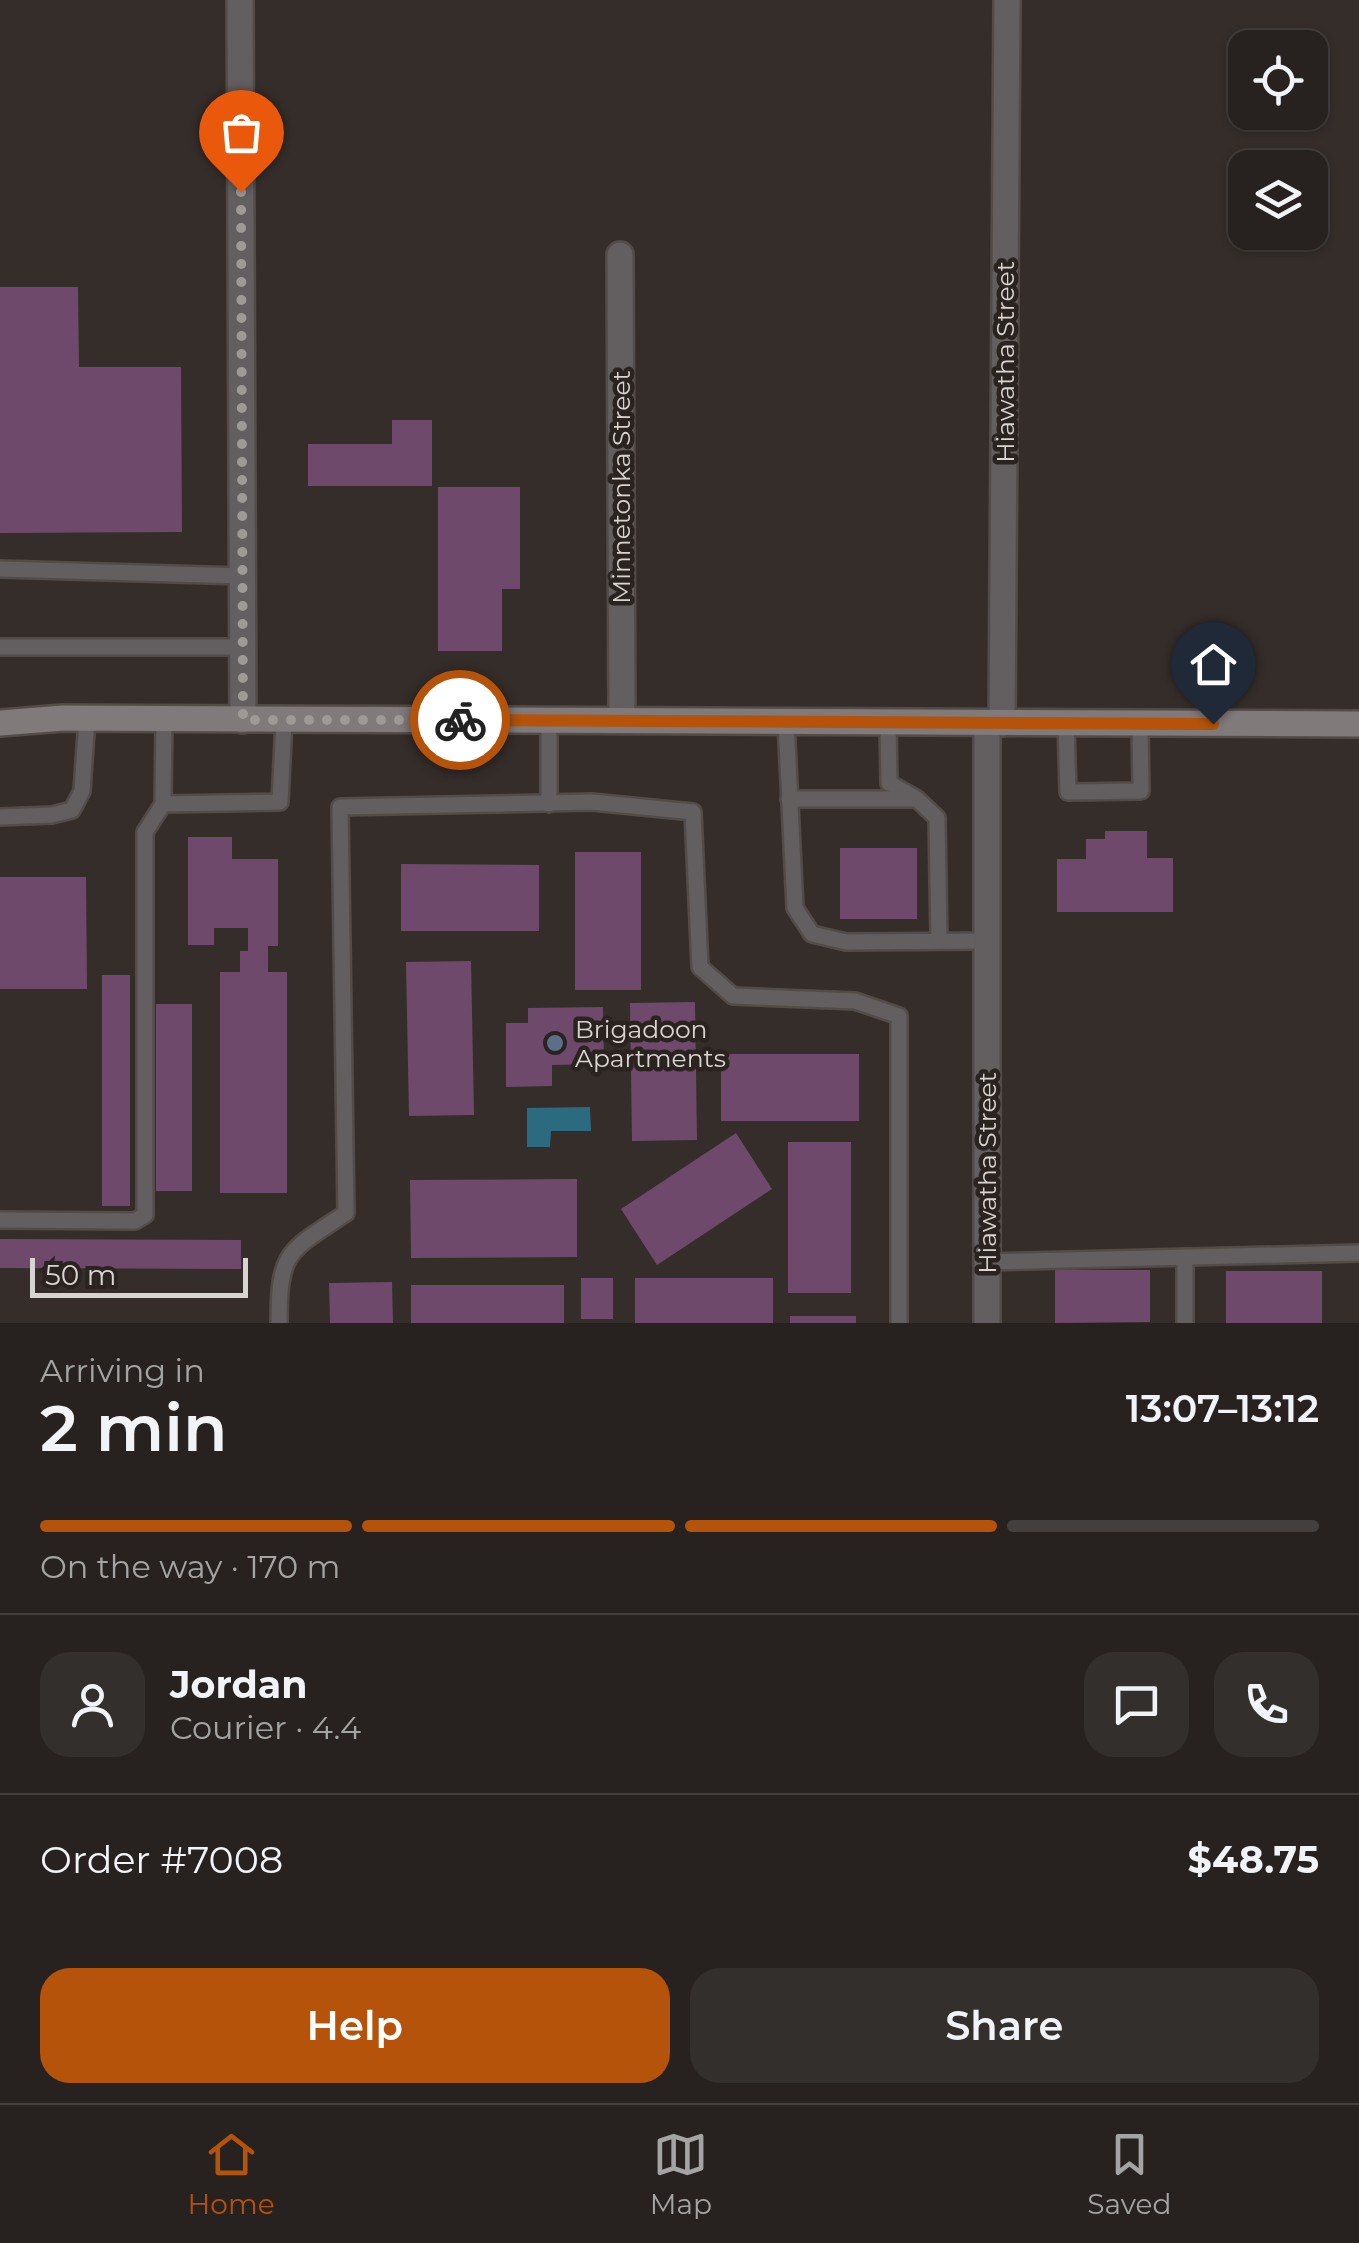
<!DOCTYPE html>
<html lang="en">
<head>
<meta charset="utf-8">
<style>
	:root { --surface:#272220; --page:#332f2d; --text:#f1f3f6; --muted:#a4a4a5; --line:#433f3e; --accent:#b45309 }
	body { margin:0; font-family:Montserrat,sans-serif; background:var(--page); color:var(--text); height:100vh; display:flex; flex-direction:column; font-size:38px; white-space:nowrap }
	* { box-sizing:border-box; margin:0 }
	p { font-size:32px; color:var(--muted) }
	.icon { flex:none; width:55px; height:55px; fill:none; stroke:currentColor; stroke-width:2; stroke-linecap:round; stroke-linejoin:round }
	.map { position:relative; height:1323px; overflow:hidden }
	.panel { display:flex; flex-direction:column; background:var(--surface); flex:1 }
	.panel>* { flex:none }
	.fabs { position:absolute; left:1228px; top:30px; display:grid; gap:20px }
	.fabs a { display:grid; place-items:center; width:100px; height:100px; border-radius:20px; background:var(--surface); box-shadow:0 2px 8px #0004,0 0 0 2px var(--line); font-size:50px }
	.scale { position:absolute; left:30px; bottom:25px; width:218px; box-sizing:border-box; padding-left:10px; border:5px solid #d8d4d2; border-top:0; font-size:28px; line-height:35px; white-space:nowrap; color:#d8d4d2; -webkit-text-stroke:8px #2a2320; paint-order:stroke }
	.pin { position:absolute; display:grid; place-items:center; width:85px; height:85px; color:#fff; margin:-102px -42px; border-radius:50% 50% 50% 0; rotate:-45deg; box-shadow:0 0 10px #0007 }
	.pin .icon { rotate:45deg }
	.courier { position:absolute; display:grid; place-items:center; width:100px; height:100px; margin:-50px; border:8px solid #b45309; border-radius:50%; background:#fff; color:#222; box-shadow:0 2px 12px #0007 }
	.summary em { font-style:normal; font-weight:600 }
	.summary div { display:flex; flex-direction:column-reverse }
	.summary { display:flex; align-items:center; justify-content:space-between; height:170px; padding:0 40px }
	h1 { font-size:65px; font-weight:600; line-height:75px }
	.bar { display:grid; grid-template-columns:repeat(4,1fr); gap:15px 10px; align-content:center; height:120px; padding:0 40px }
	.bar i { height:12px; border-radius:8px; background:var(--line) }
	.bar .selected { background:var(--accent) }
	.bar p { grid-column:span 4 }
	.line { display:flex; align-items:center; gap:25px; padding:0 40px; border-top:2px solid var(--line) }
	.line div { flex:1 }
	.round { display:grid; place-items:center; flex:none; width:105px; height:105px; border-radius:30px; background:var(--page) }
	.action { display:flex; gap:20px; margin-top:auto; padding:20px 40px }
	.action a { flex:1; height:115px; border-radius:30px; background:var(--accent); color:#fff; font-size:40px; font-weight:600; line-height:115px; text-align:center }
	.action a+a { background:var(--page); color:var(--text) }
	.menu { display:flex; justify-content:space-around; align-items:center; height:140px; border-top:2px solid var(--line); background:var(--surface); font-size:28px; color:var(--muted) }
	.menu a { display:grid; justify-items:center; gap:5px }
	.menu .selected { color:var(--accent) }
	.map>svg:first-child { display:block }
	.water { fill:#2c6a7f }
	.building { fill:#6f496b }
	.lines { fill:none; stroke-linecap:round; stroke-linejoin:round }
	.lane-casing { stroke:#524b48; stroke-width:20 }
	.street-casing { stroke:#524b48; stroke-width:30 }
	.secondary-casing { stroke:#524b48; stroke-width:30 }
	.lane { stroke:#635f60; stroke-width:15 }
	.street { stroke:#635f60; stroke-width:25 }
	.secondary { stroke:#807a7b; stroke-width:25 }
	.done { stroke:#9f9a97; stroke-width:10; stroke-dasharray:0 18 }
	.route { stroke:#b45309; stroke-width:12 }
	.service-dot { fill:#5c6f8a; stroke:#2a2320; stroke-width:4 }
	.labels { text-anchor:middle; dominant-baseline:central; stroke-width:9; stroke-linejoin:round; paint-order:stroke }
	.street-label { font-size:25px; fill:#d8d4d2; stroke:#2a2320 }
	.poi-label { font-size:25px; fill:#d8d4d2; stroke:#2a2320; text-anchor:start }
</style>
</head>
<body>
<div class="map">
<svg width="1359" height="1323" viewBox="0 0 1359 1323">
	<rect width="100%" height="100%" fill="#342d2a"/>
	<path class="water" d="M 590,1107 L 591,1131 L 551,1131 L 550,1147 L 527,1147 L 527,1108 Z"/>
	<g class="building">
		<path d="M 0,287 L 78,287 L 79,367 L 181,367 L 182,532 L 0,533 Z"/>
		<path d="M 392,420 L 432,420 L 432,486 L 308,486 L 308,444 L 392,444 Z"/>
		<path d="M 438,487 L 520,487 L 520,589 L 502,589 L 502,651 L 438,651 Z"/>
		<path d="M 1105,831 L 1147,831 L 1147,858 L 1173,858 L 1173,912 L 1057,912 L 1057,859 L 1086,859 L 1086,839 L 1105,839 Z"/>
		<path d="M 188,837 L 232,837 L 232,859 L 278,859 L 278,946 L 268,946 L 268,972 L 287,972 L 287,1193 L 220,1193 L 220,972 L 240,972 L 240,951 L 248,951 L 248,928 L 214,928 L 214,945 L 188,945 Z"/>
		<rect x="840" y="848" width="77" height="71"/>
		<rect x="575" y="852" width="66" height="138"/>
		<path d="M 401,864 L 539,865 L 539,931 L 401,931 Z"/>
		<path d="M 0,877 L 86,877 L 87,989 L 0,989 Z"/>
		<path d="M 471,961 L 474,1115 L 409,1116 L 406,962 Z"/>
		<rect x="102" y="975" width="28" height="231"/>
		<path d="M 695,1002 L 697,1140 L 632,1141 L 630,1003 Z"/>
		<rect x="156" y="1004" width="36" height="187"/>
		<path d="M 603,1007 L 604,1064 L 552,1065 L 552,1086 L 506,1087 L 506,1023 L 528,1023 L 528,1008 Z"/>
		<rect x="721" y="1054" width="138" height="67"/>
		<path d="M 736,1133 L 772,1189 L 657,1265 L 621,1209 Z"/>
		<rect x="788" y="1142" width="63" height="151"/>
		<path d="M 577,1179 L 577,1257 L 411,1258 L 410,1180 Z"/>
		<path d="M 0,1239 L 241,1240 L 241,1269 L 0,1268 Z"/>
		<path d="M 1055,1270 L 1150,1270 L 1150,1322 L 1055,1323 Z"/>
		<rect x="1226" y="1271" width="96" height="52"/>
		<rect x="581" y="1278" width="32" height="41"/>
		<rect x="635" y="1278" width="138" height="45"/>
		<path d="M 392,1282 L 393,1323 L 330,1323 L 329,1283 Z"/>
		<rect x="411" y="1285" width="153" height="38"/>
		<rect x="790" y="1316" width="66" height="7"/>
	</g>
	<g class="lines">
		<g class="lane-casing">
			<g id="lane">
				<path d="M 0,569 L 243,576"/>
				<path d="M 0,647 L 243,647"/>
				<path d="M 164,719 L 163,804 L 280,802 L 284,720"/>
				<path d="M 549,719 L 549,804"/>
				<path d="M 786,721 L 795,908 L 812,934 L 846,942 L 987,941"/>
				<path d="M 888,723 L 889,783 L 917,799 L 937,818 L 939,941"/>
				<path d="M 1066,723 L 1068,792 L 1141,791 L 1140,723"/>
				<path d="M 789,799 L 913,799"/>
				<path d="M 0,817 L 52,815 L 72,810 L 82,791 L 87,718"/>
				<path d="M 0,1220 L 135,1221 L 145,1215 L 145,832 L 163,804"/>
				<path d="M 1185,1257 L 1185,1323"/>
				<path d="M 987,1262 L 1359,1253"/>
				<path d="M 279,1323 C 279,1250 288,1252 346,1213 L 340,807 L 592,802 L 693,812 L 700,967 L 733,996 L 855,1001 L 899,1016 L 899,1323"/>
			</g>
		</g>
		<g class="street-casing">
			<g id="street">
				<path d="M 240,0 L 243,720"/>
				<path d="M 620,255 L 622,719"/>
				<path d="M 1002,723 L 1007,0"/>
				<path d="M 987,724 L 987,1323"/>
			</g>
		</g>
		<g class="secondary-casing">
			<path id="secondary" d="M 0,723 L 63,718 L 1359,724"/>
		</g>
		<use href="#lane" class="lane"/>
		<use href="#street" class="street"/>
		<use href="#secondary" class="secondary"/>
	</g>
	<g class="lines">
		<path class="done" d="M 241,192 L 243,720 L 460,720"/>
		<path class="route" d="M 460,720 L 1213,724"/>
	</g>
	<circle class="service-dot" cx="555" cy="1043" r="10"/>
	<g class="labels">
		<g class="street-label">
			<text transform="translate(1005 362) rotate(-90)">Hiawatha Street</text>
			<text transform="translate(621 487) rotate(-90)">Minnetonka Street</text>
			<text transform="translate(987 1173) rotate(-90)">Hiawatha Street</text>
		</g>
		<g class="poi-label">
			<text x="575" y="1029">Brigadoon<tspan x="575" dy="29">Apartments</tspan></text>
		</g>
	</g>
</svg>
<div class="fabs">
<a><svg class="icon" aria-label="locate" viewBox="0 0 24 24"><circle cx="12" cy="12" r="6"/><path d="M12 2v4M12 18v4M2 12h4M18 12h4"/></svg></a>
<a><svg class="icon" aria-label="layers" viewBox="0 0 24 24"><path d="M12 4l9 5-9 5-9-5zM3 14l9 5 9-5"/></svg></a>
</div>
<div class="scale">50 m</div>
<div class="pin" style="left:241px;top:192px;background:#ea580c"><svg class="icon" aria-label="bag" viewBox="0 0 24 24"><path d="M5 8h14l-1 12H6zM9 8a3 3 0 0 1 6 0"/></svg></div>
<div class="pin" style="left:1213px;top:724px;background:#1f2937"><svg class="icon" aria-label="home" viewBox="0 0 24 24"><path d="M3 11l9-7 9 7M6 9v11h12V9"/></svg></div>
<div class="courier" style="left:460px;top:720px"><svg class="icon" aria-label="bike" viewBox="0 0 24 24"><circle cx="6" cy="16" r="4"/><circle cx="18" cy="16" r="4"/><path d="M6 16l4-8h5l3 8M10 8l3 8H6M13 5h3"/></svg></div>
</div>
<section class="panel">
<div class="summary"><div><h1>2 min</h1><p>Arriving in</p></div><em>13:07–13:12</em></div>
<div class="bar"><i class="selected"></i><i class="selected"></i><i class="selected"></i><i></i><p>On the way · 170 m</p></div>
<div class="line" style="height:180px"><a class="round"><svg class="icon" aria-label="person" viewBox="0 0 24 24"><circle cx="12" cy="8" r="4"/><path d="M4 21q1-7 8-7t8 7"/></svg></a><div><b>Jordan</b><p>Courier · 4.4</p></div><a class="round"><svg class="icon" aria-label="chat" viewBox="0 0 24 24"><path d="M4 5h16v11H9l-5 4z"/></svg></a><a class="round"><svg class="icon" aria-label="phone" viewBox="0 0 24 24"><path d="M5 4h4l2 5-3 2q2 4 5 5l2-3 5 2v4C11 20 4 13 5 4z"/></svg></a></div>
<div class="line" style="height:130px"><div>Order #7008</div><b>$48.75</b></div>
<div class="action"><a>Help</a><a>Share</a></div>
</section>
<nav class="menu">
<a class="selected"><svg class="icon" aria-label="home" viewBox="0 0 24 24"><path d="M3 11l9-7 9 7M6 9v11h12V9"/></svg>Home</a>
<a><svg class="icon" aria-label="map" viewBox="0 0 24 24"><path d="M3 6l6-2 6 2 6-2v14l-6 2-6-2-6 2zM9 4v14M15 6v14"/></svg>Map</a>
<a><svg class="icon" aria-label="saved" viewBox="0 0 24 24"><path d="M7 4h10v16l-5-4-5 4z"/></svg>Saved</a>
</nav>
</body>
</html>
